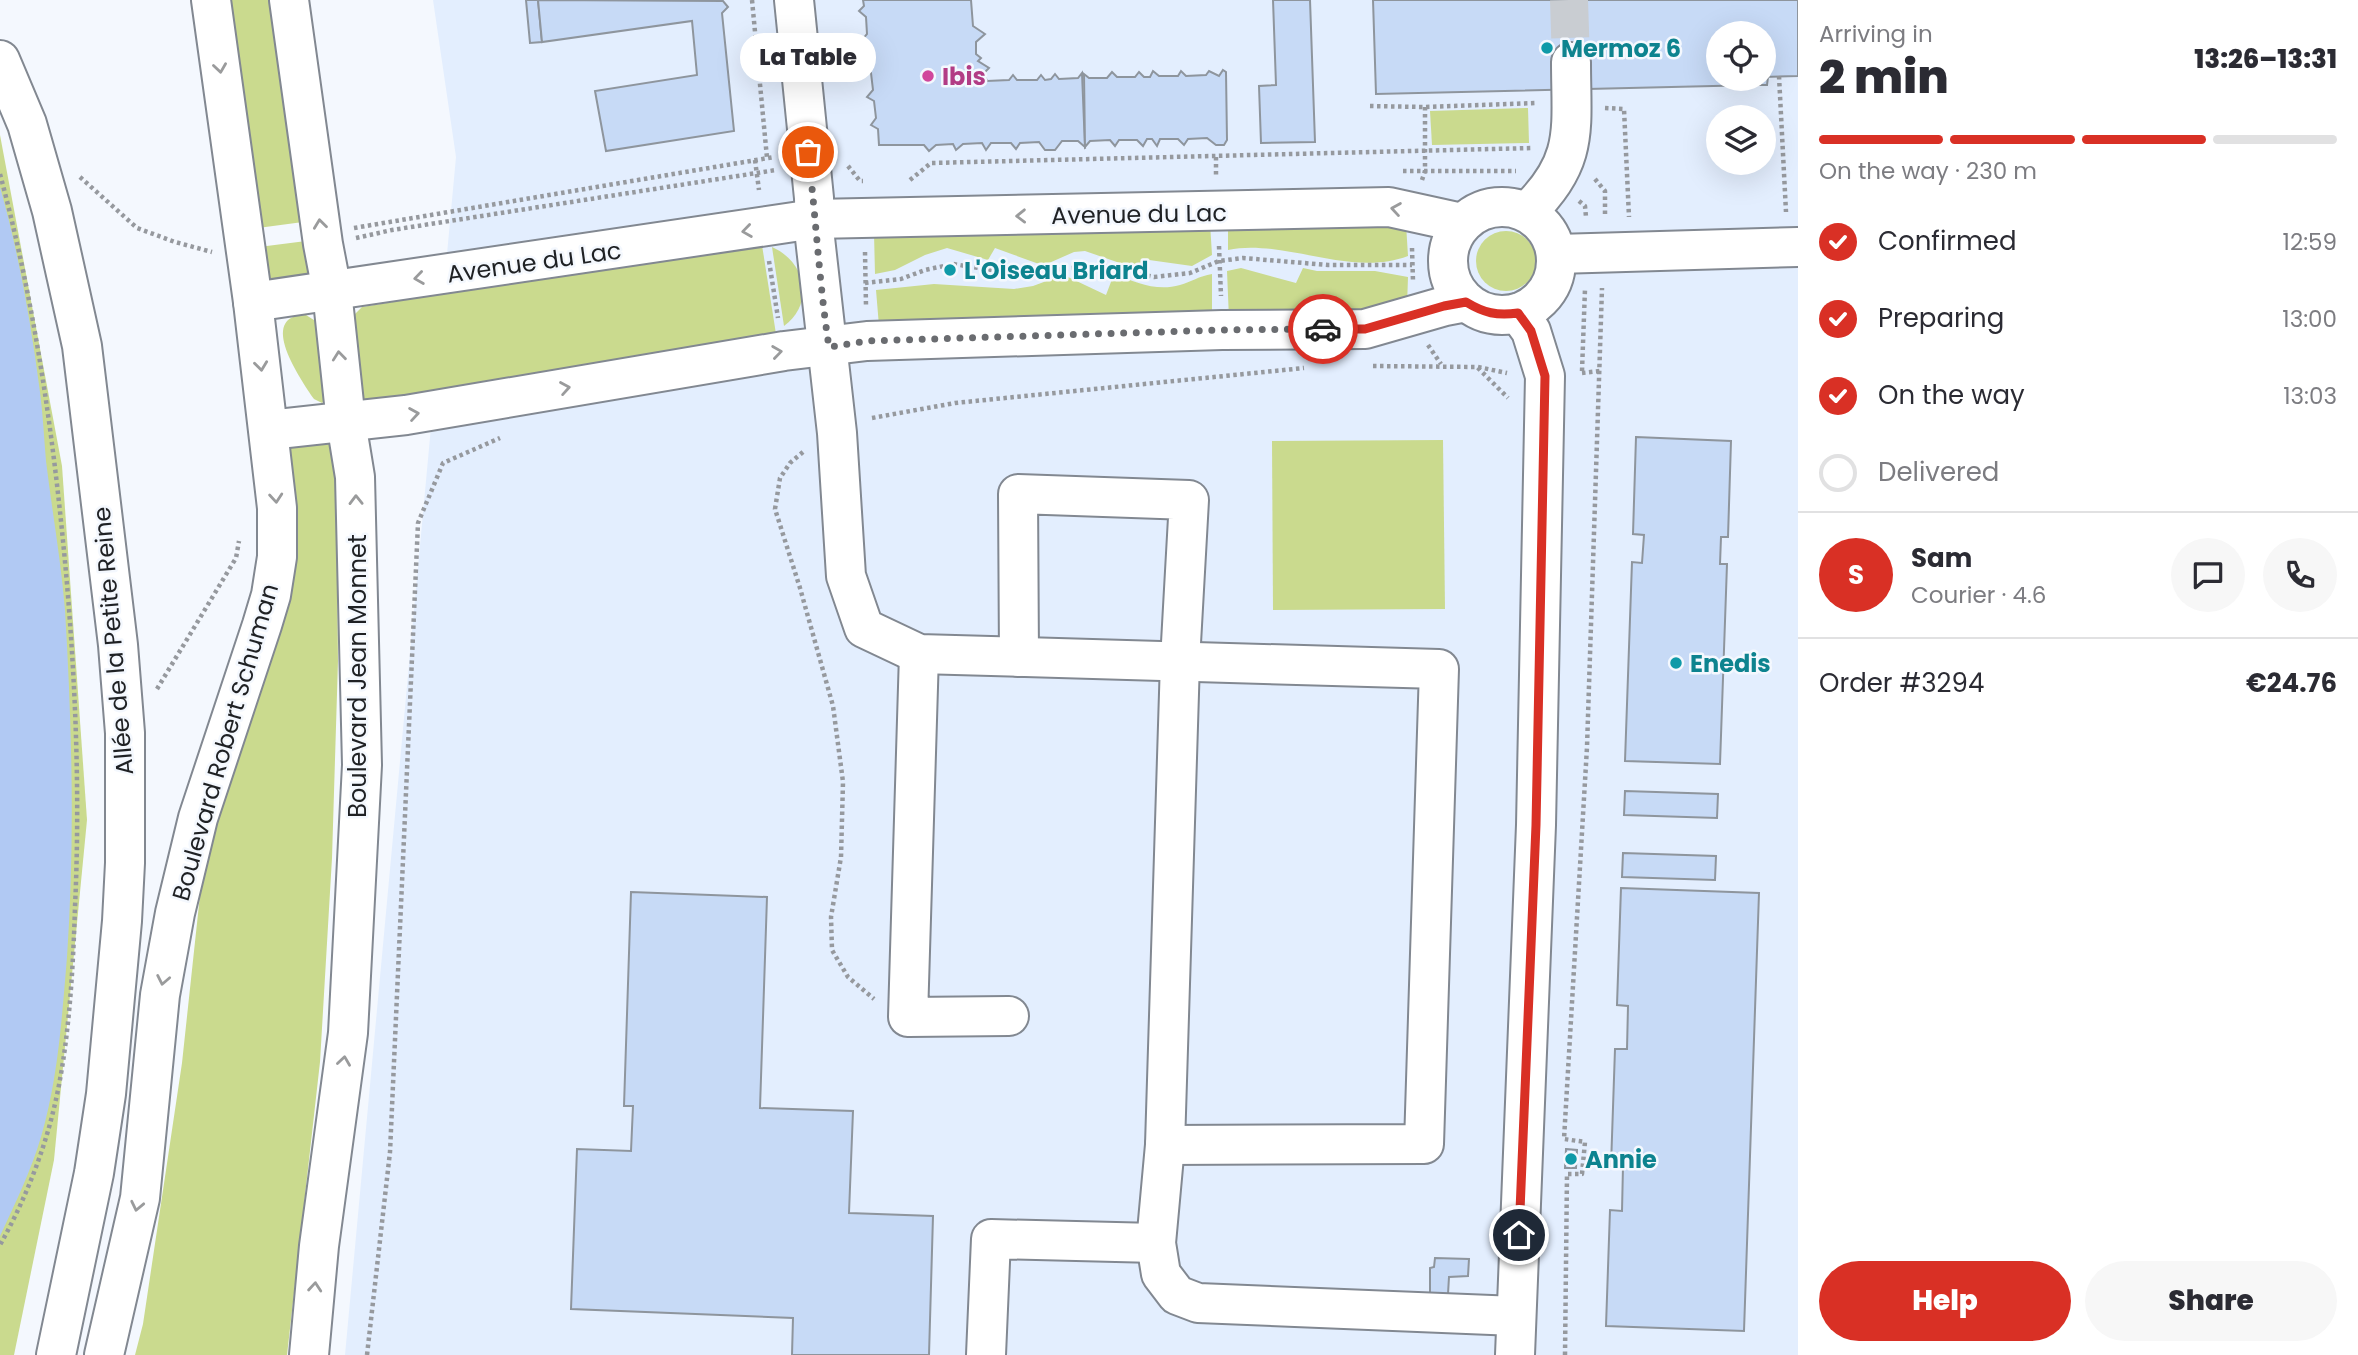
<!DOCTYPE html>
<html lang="en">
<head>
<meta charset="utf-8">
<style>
	:root { --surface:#fff; --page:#f7f7f7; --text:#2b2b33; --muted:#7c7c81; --line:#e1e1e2; --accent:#d93025 }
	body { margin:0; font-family:Poppins,sans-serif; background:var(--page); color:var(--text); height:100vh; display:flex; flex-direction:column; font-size:26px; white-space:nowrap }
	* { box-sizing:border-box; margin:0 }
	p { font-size:23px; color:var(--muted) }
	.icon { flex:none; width:38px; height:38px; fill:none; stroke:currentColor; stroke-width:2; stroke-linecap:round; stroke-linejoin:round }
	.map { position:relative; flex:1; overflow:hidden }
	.details { display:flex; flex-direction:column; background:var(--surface); width:560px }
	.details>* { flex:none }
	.fabs { position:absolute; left:1706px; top:21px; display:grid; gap:14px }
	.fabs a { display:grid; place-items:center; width:70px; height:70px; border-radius:50%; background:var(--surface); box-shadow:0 7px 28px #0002; font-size:35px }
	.pin { position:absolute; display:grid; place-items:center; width:60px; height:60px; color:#fff; margin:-30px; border:4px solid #fff; border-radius:50%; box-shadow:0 2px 7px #0007 }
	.courier { position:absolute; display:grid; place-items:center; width:70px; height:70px; margin:-35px; border:5px solid #d93025; border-radius:50%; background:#fff; color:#222; box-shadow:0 2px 9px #0007 }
	.bubble { position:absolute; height:49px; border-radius:24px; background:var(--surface); box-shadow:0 7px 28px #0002; font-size:23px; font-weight:800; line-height:49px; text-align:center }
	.headline em { font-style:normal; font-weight:800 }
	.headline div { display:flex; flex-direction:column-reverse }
	.headline { display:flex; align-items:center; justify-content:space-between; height:119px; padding:0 21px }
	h1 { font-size:46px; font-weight:800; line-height:52px }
	.bar { display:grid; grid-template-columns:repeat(4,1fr); gap:10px 7px; align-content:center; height:84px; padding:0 21px }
	.bar i { height:9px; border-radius:5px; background:var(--line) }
	.bar .active { background:var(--accent) }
	.bar p { grid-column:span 4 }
	.line { display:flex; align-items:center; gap:18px; padding:0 21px; border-top:2px solid var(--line) }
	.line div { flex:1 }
	.round { display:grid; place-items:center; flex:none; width:74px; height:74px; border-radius:37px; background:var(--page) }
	ol { padding:0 21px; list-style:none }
	li { display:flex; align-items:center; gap:21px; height:77px }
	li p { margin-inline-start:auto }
	li .icon { padding:7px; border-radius:50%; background:var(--accent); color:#fff; stroke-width:4 }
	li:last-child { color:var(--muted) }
	li i { width:38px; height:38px; border:4px solid var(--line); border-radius:50% }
	.primary-button { display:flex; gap:14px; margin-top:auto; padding:14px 21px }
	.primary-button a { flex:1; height:80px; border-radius:42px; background:var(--accent); color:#fff; font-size:28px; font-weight:800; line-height:80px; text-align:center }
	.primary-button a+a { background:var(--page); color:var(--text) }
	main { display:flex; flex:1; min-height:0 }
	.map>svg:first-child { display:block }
	.built { fill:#e3eefe; fill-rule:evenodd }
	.green { fill:#cada8e }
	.water { fill:#b1c9f3 }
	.building { fill:#c7daf6; stroke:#8e959d; stroke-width:2 }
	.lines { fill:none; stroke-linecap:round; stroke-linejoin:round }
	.minor-tunnel { stroke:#c9cdd2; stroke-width:38; stroke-dasharray:38 19; stroke-linecap:butt }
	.minor-casing { stroke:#828891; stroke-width:42 }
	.major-casing { stroke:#828891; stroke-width:42 }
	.path { stroke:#96999e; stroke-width:4.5; stroke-dasharray:3.5 3.5; stroke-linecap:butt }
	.minor { stroke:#fff; stroke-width:38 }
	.major { stroke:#fff; stroke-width:38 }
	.oneway { stroke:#9a9b9c }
	.done { stroke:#6a6c70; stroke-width:7; stroke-dasharray:0 12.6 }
	.route { stroke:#d93025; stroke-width:9 }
	.culture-dot { fill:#0f9aa8; stroke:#f4f8fe; stroke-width:2.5 }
	.hotel-dot { fill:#d1479c; stroke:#f4f8fe; stroke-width:2.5 }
	.labels { text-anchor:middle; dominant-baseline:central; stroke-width:5; stroke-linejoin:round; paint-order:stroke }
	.culture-label { font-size:24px; font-weight:bold; fill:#0d838f; stroke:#f4f8fe; text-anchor:start }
	.hotel-label { font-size:24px; font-weight:bold; fill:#b23c85; stroke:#f4f8fe; text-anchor:start }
	.street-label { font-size:24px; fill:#1f2124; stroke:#f4f8fe }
</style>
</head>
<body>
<main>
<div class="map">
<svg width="1798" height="1355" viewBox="0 0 1798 1355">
	<rect width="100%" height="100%" fill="#f4f8fe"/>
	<path class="built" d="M 433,0 L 1798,0 L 1798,1355 L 345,1355 L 456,157 ZM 1718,33 L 1764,33 L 1764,79 L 1718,79 ZM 1718,117 L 1764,117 L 1764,163 L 1718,163 Z"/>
	<g class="green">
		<path d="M 228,0 L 273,0 L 303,222 L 258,228 Z"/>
		<path d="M 1528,108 L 1529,143 L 1432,145 L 1430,111 Z"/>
		<path d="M 0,135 L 62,466 L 87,820 L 54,1160 L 14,1355 L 0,1355 Z"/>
		<path d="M 1210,223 L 1212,255 L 1192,266 L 1142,259 L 1140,270 L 1085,251 L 1074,252 L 1049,263 L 1039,264 L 995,248 L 988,260 L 947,248 L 925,255 L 895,270 L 875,274 L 874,233 Z"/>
		<path d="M 1228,223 L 1406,224 L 1408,256 C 1351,278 1282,238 1228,250 Z"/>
		<circle cx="1506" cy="261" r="30"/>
		<path d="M 306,241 L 310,268 L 308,276 L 267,282 L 259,247 Z"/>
		<path d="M 751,243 L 762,245 L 776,334 L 369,402 L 362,397 L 352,317 L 362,307 Z"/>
		<path d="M 772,247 C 806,262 815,303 784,326 Z"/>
		<path d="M 1241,268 L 1296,283 L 1303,268 L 1317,271 L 1375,271 L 1408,277 L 1407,306 L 1366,314 L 1229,319 L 1227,271 Z"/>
		<path d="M 1114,274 C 1136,282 1156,292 1180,285 C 1191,282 1199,276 1212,274 L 1212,319 L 879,326 L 876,290 L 934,284 L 1014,289 L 1033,286 L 1060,276 L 1068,277 L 1106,295 Z"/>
		<path d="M 306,315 L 317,322 L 325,400 L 322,403 L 314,399 C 301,380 256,315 306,315 Z"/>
		<path d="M 1443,440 L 1445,609 L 1273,610 L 1272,441 Z"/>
		<path d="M 327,442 L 333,446 L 336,458 L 338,661 L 332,858 L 320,1062 L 287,1355 L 135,1355 L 143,1324 L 182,1063 L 204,858 L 289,449 L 292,446 Z"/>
	</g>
	<path class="water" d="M 0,187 C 19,254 31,323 40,392 C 43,415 44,438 46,461 C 52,511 61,560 65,610 C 72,726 75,841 67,957 C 62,1017 58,1079 41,1137 C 31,1171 15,1204 0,1236 Z"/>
	<g class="building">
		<path d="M 526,0 L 538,0 L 542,42 L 530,43 Z"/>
		<path d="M 538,0 L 723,1 L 728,7 L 722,13 L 734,131 L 606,151 L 595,91 L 697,75 L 692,21 L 542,42 Z"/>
		<path d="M 863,0 L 971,0 L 973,26 L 985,34 L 976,42 L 976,54 L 981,58 L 978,61 L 989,68 L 984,73 L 987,81 L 1009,80 L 1013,75 L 1017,80 L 1037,80 L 1041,75 L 1045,80 L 1051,79 L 1055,74 L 1059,79 L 1078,78 L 1082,73 L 1085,147 L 1078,141 L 1062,141 L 1055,150 L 1045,150 L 1039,142 L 1020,143 L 1016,149 L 1011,143 L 991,143 L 986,150 L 982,143 L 963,144 L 956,150 L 953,144 L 936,145 L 929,151 L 924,145 L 879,145 L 878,129 L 871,125 L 876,118 L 874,101 L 867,97 L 873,90 L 871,73 L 864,68 L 870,62 L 868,45 L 862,40 L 867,34 L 866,17 L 859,11 L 864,6 Z"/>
		<path d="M 1273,0 L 1310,0 L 1315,142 L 1261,143 L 1259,86 L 1276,85 Z"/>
		<path d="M 1373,0 L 1798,0 L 1798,76 L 1764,77 L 1764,33 L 1718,33 L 1718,79 L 1754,79 L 1755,85 L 1376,94 Z"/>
		<path d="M 1223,70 L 1226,72 L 1227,140 L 1224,145 L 1216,145 L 1207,138 L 1188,139 L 1184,145 L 1178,139 L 1160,139 L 1157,146 L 1152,139 L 1147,139 L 1143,146 L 1137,140 L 1119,140 L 1115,146 L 1110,140 L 1090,141 L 1085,147 L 1084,74 L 1089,78 L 1107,78 L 1112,72 L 1117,77 L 1135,77 L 1139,72 L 1144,77 L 1150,77 L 1153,71 L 1159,76 L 1178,76 L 1181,71 L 1186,76 L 1206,75 L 1209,71 L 1219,76 Z"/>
		<path d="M 1764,77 L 1768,77 L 1767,85 L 1755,85 L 1754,79 L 1764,79 Z"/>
		<path d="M 1636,437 L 1731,441 L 1728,537 L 1721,537 L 1720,564 L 1727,564 L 1720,764 L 1625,761 L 1632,562 L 1642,563 L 1644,535 L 1633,534 Z"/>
		<path d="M 1625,791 L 1718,794 L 1717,818 L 1624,815 Z"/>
		<path d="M 1623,853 L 1716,856 L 1715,880 L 1622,877 Z"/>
		<path d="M 1621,888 L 1759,893 L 1744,1331 L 1606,1326 L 1610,1210 L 1622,1211 L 1623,1166 L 1611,1166 L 1615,1049 L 1627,1049 L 1628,1006 L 1617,1005 Z"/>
		<path d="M 631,892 L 767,897 L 760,1108 L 853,1111 L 849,1213 L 933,1216 L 929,1355 L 792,1355 L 793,1318 L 571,1309 L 577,1149 L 631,1151 L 633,1106 L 624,1106 Z"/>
		<path d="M 1566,1149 L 1577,1150 L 1576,1168 L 1565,1168 Z"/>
		<path d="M 1435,1258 L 1469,1259 L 1468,1276 L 1449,1277 L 1448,1294 L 1430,1294 L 1430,1268 L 1434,1267 Z"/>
	</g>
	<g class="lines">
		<path class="minor-tunnel" d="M 1569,0 L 1571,62"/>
		<g class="minor-casing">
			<g id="minor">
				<path d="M 794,0 L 814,198 L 815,238 L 837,433 L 846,576 L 864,628 L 919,654 L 1439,669 L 1424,1144 L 1165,1145"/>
				<path d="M 0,60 L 27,124 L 52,211 L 82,346 L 118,645 L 125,733 L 125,863 L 122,921 L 106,1094 L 94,1173 L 56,1355"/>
				<circle cx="1502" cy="261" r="54"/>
				<path d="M 1527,212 C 1580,161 1571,129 1571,62"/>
				<path d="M 1557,254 L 1798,247"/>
				<path d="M 253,302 L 814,219 L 1389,207 L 1462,223"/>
				<path d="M 269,430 L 406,415 L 784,351 L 867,341 L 1222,330 L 1365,329 L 1445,306 L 1466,302"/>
				<path d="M 919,654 L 908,1017 L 1009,1016"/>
				<path d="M 1019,657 L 1018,494 L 1189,500 L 1180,661 L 1165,1145 L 1156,1243 L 1161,1274 L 1177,1295 L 1198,1303 L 1516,1316"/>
				<path d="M 986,1355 L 991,1239 L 1156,1243"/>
				<path d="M 1515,1355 L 1536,825 L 1545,376 L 1531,331 L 1518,313"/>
			</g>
		</g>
		<g class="major-casing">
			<g id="major">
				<path d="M 289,0 L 323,244 L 332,291 L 346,422 L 355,477 L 362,765 L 348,1033 L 319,1246 L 309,1355"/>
				<path d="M 104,1355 L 140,1198 L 160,995 L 175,913 L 198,818 L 262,625 L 271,595 L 277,557 L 277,508 L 253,302 L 211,0"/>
			</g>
		</g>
		<g class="path">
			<path d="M 752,0 L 767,158"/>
			<path d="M 1779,76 L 1786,212"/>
			<path d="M 1370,106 L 1425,107 L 1537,103"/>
			<path d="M 1605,108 L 1624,109 L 1629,217"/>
			<path d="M 1216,157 L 1216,177"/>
			<path d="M 755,160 L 759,190"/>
			<path d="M 848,166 L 860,181 L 863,181"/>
			<path d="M 1403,171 L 1516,171"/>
			<path d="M 0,174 C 36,308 55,446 67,584 C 76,692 80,799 75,907 C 73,971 69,1046 54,1108 C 43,1155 23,1204 0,1245"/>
			<path d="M 80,177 L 137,228 L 175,242 L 212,252"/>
			<path d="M 1595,179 L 1605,191 L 1605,216"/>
			<path d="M 910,180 L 931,163 L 1532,148"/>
			<path d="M 1422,180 L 1425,171 L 1425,107"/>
			<path d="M 1579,201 L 1585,206 L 1586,217"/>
			<path d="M 354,228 L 774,157"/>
			<path d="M 356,238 L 392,230 L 776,170"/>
			<path d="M 1219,246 L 1221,296"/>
			<path d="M 1412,248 L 1413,281"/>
			<path d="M 865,252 L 866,306"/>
			<path d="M 769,261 L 778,318"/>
			<path d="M 865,283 L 901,279 L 925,270 L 953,264 L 1018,274 L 1099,265 L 1154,277 L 1190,273 L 1219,261 L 1243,258 L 1328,265 L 1412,265"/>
			<path d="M 1428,345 L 1441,364"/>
			<path d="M 1373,366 L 1477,367 L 1508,398"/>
			<path d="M 1478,367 L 1507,373"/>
			<path d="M 1582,371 L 1585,289"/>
			<path d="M 1582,373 L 1600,371"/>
			<path d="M 872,418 L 955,403 L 1304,368"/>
			<path d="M 803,452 L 790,463 L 780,478 L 775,509 L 800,588 L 833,706 L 843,782 L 841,857 L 831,917 L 832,950 L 848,977 L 874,999"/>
			<path d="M 157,689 L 236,558 L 239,541"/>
			<path d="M 367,1355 L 390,1152 L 418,523 L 443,463 L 500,438"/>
			<path d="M 1565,1355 L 1567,1174 L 1582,1174 L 1585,1142 L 1564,1139 L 1587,747 L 1602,288"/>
		</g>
		<use href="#minor" class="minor"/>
		<use href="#major" class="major"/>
	</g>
	<defs><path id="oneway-chevron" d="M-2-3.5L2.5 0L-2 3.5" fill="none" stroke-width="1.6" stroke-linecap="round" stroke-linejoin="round" transform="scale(1.75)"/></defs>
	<g class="oneway">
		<use href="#oneway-chevron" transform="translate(220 68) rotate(82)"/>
		<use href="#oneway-chevron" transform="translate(1396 209) rotate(-171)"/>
		<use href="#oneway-chevron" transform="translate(1021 216) rotate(179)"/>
		<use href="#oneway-chevron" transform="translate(320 224) rotate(-97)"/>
		<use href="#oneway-chevron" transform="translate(747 231) rotate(172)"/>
		<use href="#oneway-chevron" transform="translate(419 278) rotate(172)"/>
		<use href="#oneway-chevron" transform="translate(777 352) rotate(-8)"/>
		<use href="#oneway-chevron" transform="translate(339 356) rotate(-96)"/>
		<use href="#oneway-chevron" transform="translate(261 366) rotate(83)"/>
		<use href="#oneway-chevron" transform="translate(565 388) rotate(-10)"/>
		<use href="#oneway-chevron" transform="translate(414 414) rotate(-9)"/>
		<use href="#oneway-chevron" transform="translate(276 498) rotate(85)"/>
		<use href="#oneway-chevron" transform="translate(356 500) rotate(-91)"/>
		<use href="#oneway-chevron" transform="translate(163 980) rotate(101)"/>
		<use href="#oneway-chevron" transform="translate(344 1061) rotate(-82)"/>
		<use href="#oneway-chevron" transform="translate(137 1206) rotate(102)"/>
		<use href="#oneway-chevron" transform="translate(315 1287) rotate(-85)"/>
	</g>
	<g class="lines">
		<path class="done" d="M 808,152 C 816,217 819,282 829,347 L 867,341 L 1222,330 L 1323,329"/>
		<path class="route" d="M 1323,329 L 1365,329 L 1444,306 L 1466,302 C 1484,313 1497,316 1518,313 L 1531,331 L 1545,376 L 1536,825 L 1519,1235"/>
	</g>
	<g class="culture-dot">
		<circle cx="1547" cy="48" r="7"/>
		<circle cx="950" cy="270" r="7"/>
		<circle cx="1676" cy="663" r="7"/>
		<circle cx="1571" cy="1159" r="7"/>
	</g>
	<circle class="hotel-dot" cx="928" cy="76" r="7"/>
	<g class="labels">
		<g class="culture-label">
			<text x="1561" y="48">Mermoz 6</text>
			<text x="964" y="270">L'Oiseau Briard</text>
			<text x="1690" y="663">Enedis</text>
			<text x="1585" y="1159">Annie</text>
		</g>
		<g class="hotel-label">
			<text x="942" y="76">Ibis</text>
		</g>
		<g class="street-label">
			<text transform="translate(1139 214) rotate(-1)">Avenue du Lac</text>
			<text transform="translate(534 262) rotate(-8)">Avenue du Lac</text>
			<text transform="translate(113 641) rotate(-95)">Allée de la Petite Reine</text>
			<text transform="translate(357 676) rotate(-90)">Boulevard Jean Monnet</text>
			<text transform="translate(225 742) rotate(-74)">Boulevard Robert Schuman</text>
		</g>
	</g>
</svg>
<div class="fabs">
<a><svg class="icon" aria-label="locate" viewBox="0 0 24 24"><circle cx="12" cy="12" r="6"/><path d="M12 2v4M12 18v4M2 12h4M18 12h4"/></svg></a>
<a><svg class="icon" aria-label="layers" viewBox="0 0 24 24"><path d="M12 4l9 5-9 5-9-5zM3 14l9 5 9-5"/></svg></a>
</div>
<div class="pin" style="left:808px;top:152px;background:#ea580c"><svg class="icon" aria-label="bag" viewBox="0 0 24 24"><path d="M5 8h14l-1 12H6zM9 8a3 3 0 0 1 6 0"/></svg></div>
<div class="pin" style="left:1519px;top:1235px;background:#1f2937"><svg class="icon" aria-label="home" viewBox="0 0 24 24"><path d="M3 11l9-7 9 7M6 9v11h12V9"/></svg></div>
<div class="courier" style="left:1323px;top:329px"><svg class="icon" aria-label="car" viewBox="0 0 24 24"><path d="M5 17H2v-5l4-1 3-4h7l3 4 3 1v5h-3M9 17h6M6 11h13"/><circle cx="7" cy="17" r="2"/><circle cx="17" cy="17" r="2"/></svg></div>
<div class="bubble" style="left:740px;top:33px;width:136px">La Table</div>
</div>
<section class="details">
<div class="headline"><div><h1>2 min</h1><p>Arriving in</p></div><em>13:26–13:31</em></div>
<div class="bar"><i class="active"></i><i class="active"></i><i class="active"></i><i></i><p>On the way · 230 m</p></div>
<ol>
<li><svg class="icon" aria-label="check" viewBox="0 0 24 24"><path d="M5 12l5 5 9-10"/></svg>Confirmed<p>12:59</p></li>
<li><svg class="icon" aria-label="check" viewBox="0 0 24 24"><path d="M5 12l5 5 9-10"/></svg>Preparing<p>13:00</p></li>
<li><svg class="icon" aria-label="check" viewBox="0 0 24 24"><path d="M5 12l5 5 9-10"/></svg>On the way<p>13:03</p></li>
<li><i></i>Delivered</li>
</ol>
<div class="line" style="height:126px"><b class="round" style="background:var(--accent);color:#fff">S</b><div><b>Sam</b><p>Courier · 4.6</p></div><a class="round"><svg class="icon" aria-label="chat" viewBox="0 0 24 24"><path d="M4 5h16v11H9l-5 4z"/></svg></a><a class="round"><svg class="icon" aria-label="phone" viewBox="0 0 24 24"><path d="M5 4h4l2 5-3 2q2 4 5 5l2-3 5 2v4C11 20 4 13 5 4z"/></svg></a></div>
<div class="line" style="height:91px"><div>Order #3294</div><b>€24.76</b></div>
<div class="primary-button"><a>Help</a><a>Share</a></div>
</section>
</main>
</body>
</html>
